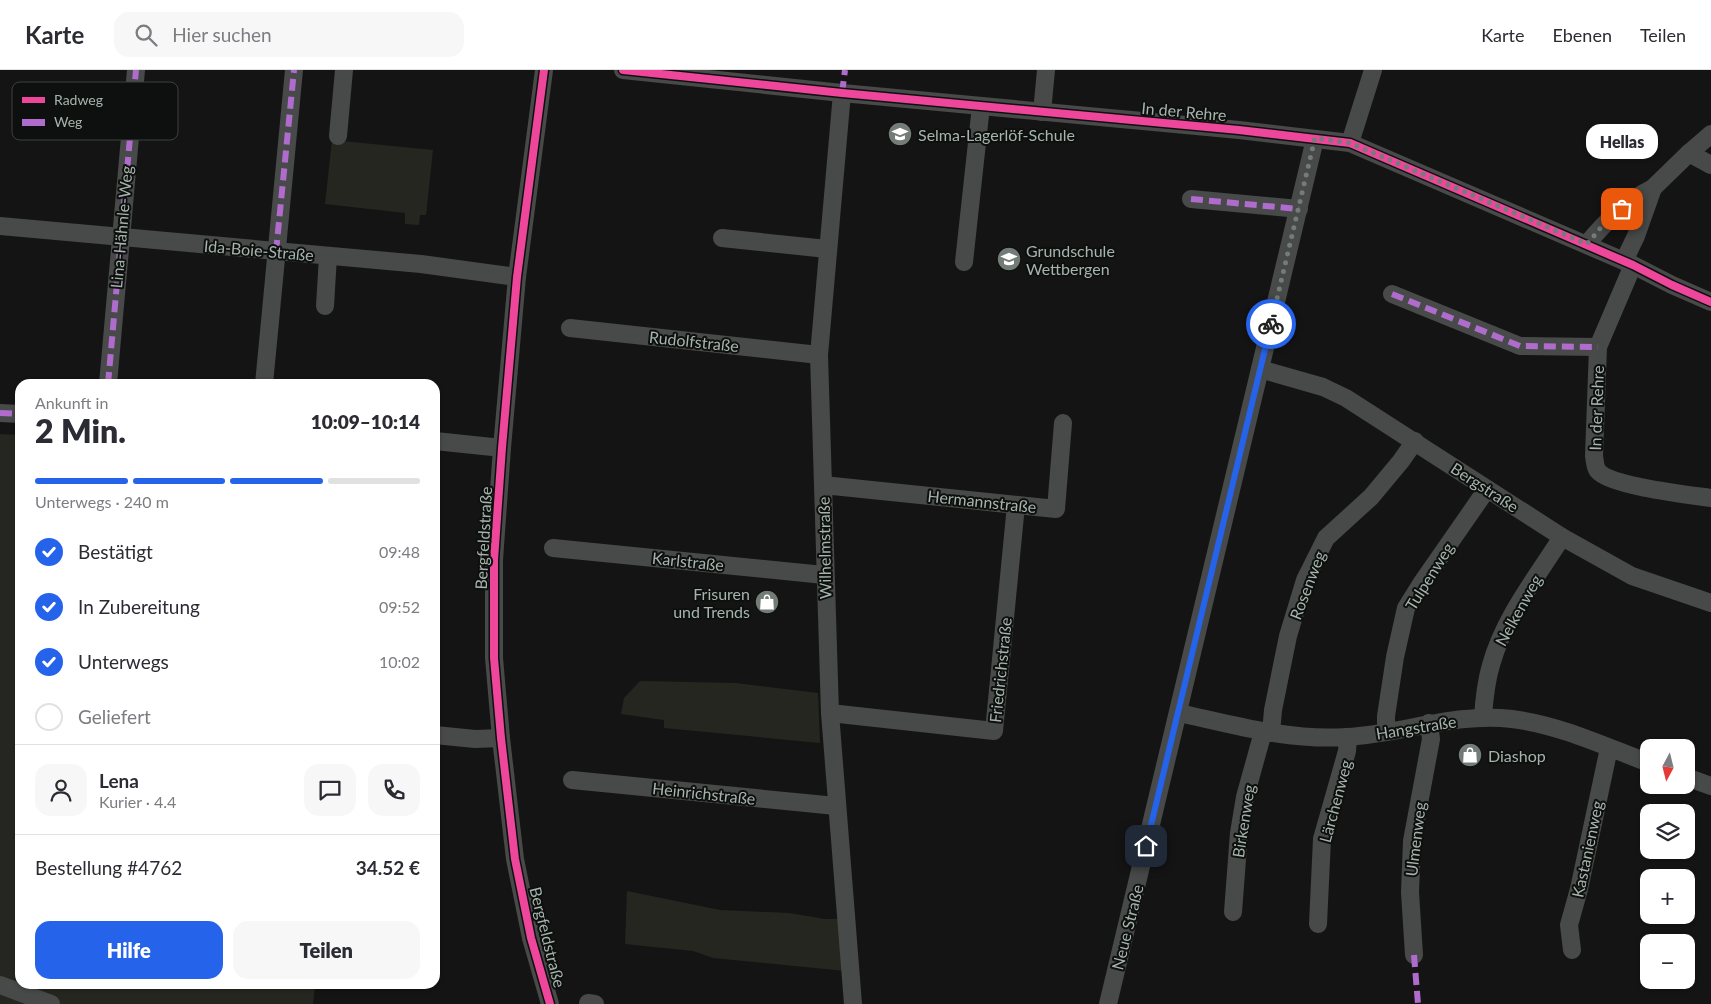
<!DOCTYPE html>
<html lang="de">
<head>
<meta charset="utf-8">
<style>
	:root { --surface:#fff; --page:#f7f7f7; --text:#2b2b33; --muted:#7c7c81; --line:#e1e1e2; --accent:#2563eb }
	body { margin:0; font-family:Lato,sans-serif; background:var(--page); color:var(--text); height:100vh; display:flex; flex-direction:column; font-size:19px; white-space:nowrap }
	* { box-sizing:border-box; margin:0 }
	p { font-size:16px; color:var(--muted) }
	.icon { flex:none; width:28px; height:28px; fill:none; stroke:currentColor; stroke-width:2; stroke-linecap:round; stroke-linejoin:round }
	.map { position:relative; flex:1; overflow:hidden }
	.details { position:absolute; left:15px; top:309px; width:425px; height:610px; display:flex; flex-direction:column; background:var(--surface); border-radius:15px; box-shadow:0 1px 4px #0004 }
	.details>* { flex:none }
	.needle { width:32px; rotate:187deg }
	.controls { position:absolute; left:1640px; top:669px; display:grid; gap:10px }
	.controls a { display:grid; place-items:center; width:55px; height:55px; border-radius:10px; background:var(--surface); box-shadow:0 1px 4px #0004; font-size:25px }
	.pin { position:absolute; display:grid; place-items:center; width:42px; height:42px; color:#fff; margin:-21px; border-radius:10px; box-shadow:0 2px 8px #0006 }
	.courier { position:absolute; display:grid; place-items:center; width:50px; height:50px; margin:-25px; border:4px solid #2563eb; border-radius:50%; background:#fff; color:#222; box-shadow:0 1px 6px #0007 }
	.bubble { position:absolute; height:35px; border-radius:15px; background:var(--surface); box-shadow:0 1px 4px #0004; font-size:16px; font-weight:800; line-height:35px; text-align:center }
	.head em { font-style:normal; font-weight:800 }
	.head div { display:flex; flex-direction:column-reverse }
	.head { display:flex; align-items:center; justify-content:space-between; height:85px; padding:0 20px }
	h1 { font-size:32px; font-weight:800; line-height:38px }
	.bar { display:grid; grid-template-columns:repeat(4,1fr); gap:8px 5px; align-content:center; height:60px; padding:0 20px }
	.bar i { height:6px; border-radius:4px; background:var(--line) }
	.bar .selected { background:var(--accent) }
	.bar p { grid-column:span 4 }
	.line { display:flex; align-items:center; gap:12px; padding:0 20px; border-top:1px solid var(--line) }
	.line div { flex:1 }
	.round { display:grid; place-items:center; flex:none; width:52px; height:52px; border-radius:15px; background:var(--page) }
	ol { padding:0 20px; list-style:none }
	li { display:flex; align-items:center; gap:15px; height:55px }
	li p { margin-inline-start:auto }
	li .icon { padding:5px; border-radius:50%; background:var(--accent); color:#fff; stroke-width:4 }
	li:last-child { color:var(--muted) }
	li i { width:28px; height:28px; border:2px solid var(--line); border-radius:50% }
	.action { display:flex; gap:10px; margin-top:auto; padding:10px 20px }
	.action a { flex:1; height:58px; border-radius:15px; background:var(--accent); color:#fff; font-size:20px; font-weight:800; line-height:58px; text-align:center }
	.action a+a { background:var(--page); color:var(--text) }
	header { display:flex; align-items:center; gap:30px; box-sizing:border-box; height:70px; padding:0 25px; background:var(--surface); border-bottom:1px solid var(--line) }
	header strong { font-size:24px }
	nav { display:flex; gap:28px; margin-inline-start:auto; font-size:18px }
	.search { width:350px; height:45px; background:var(--page); display:flex; align-items:center; gap:12px; box-sizing:border-box; padding:0 18px; border-radius:15px; color:var(--muted); font-size:19px }
	.map>svg:first-child { display:block }
	.green { fill:#262620 }
	.lines { fill:none; stroke-linecap:round; stroke-linejoin:round }
	.minor { stroke:#474a49; stroke-width:18 }
	.quiet { stroke:#b06ccc; stroke-width:6; stroke-dasharray:12 6; stroke-linecap:butt }
	.cycleway-casing { stroke:#0e100f; stroke-width:11 }
	.cycleway { stroke:#ed469a; stroke-width:8 }
	.done { stroke:#737c77; stroke-width:5; stroke-dasharray:0 9 }
	.route { stroke:#2563eb; stroke-width:6 }
	.labels { text-anchor:middle; dominant-baseline:central; stroke-width:4; stroke-linejoin:round; paint-order:stroke }
	.street-label { font-size:16px; fill:#a6b4ac; stroke:#0e100f }
	.poi-label { font-size:16px; fill:#a6b4ac; stroke:#0e100f; text-anchor:start }
	.key { fill:#0e100f; stroke:#3c413e; stroke-width:1 }
	.key-label { font-size:14px; fill:#a6b4ac }
</style>
</head>
<body>
<header>
<strong>Karte</strong>
<div class="search"><svg class="icon" aria-label="search" viewBox="0 0 24 24"><circle cx="10" cy="10" r="6"/><path d="M15 15l6 6"/></svg>Hier suchen</div>
<nav><a>Karte</a><a>Ebenen</a><a>Teilen</a></nav>
</header>
<div class="map">
<svg width="1711" height="934" viewBox="0 0 1711 934">
	<rect width="100%" height="100%" fill="#141414"/>
	<g class="green">
		<path d="M 332,70 L 433,80 L 426,145 L 420,145 L 419,155 L 405,154 L 405,143 L 325,134 Z"/>
		<path d="M 0,364 L 20,365 L 20,914 L 315,914 L 313,934 L 0,934 Z"/>
		<path d="M 640,611 L 736,613 L 818,623 L 820,673 L 664,658 L 664,650 L 621,644 L 624,628 Z"/>
		<path d="M 627,821 L 720,840 L 789,843 L 825,849 L 840,849 L 845,901 L 713,888 L 693,881 L 625,874 Z"/>
	</g>
	<g class="lines">
		<g class="minor">
			<path d="M 544,0 L 517,207 L 502,378 L 494,490 L 494,588 L 501,668 L 515,789 L 531,868 L 550,934"/>
			<path d="M 623,0 L 842,23 L 1239,60 L 1350,73 L 1633,195 L 1672,215 L 1711,232"/>
			<path d="M 842,23 L 819,285 L 830,643 L 853,934"/>
			<path d="M 1042,42 L 1046,0"/>
			<path d="M 338,66 L 344,0"/>
			<path d="M 1350,73 L 1373,0"/>
			<path d="M 1689,83 L 1711,95"/>
			<path d="M 1191,129 L 1299,139"/>
			<path d="M 0,156 L 421,194 L 517,207"/>
			<path d="M 722,168 L 827,179"/>
			<path d="M 1587,174 C 1606,151 1626,131 1653,118"/>
			<path d="M 1624,191 L 1636,166 L 1653,118 L 1689,83 L 1711,64"/>
			<path d="M 964,192 L 981,36"/>
			<path d="M 1633,195 L 1598,277 L 1594,386 C 1595,391 1595,398 1598,401 C 1610,416 1690,425 1711,428"/>
			<path d="M 1392,224 L 1520,276 L 1598,277"/>
			<path d="M 325,236 L 328,186"/>
			<path d="M 570,258 L 819,285"/>
			<path d="M 1260,299 L 1323,317 L 1346,328 L 1562,467 L 1632,506 L 1711,533"/>
			<path d="M 108,314 L 136,0"/>
			<path d="M 264,314 L 294,0"/>
			<path d="M 0,343 L 20,344"/>
			<path d="M 435,371 L 502,378"/>
			<path d="M 823,415 L 1056,439 L 1063,353"/>
			<path d="M 553,478 L 824,505"/>
			<path d="M 830,643 L 994,661 L 1016,435"/>
			<path d="M 1179,643 C 1234,655 1289,671 1347,667 C 1402,664 1456,642 1512,649 C 1560,655 1604,676 1649,693"/>
			<path d="M 1483,648 C 1484,630 1486,612 1491,595 C 1504,548 1536,508 1562,467"/>
			<path d="M 1386,662 L 1386,646 L 1395,587 L 1406,538 L 1421,514 L 1487,419"/>
			<path d="M 1271,663 L 1273,640 L 1288,566 L 1305,510 L 1326,468 L 1371,427 L 1401,391 L 1415,371"/>
			<path d="M 435,665 L 475,669 L 501,668"/>
			<path d="M 1686,707 L 1711,716"/>
			<path d="M 572,710 L 836,736"/>
			<path d="M 1233,842 L 1239,763 L 1245,727 L 1263,662"/>
			<path d="M 1318,854 L 1322,769 L 1347,681 L 1348,667"/>
			<path d="M 1572,880 L 1569,855 L 1579,819 L 1609,678"/>
			<path d="M 1414,885 L 1410,822 L 1412,771 L 1431,669 L 1429,653"/>
			<path d="M 0,915 L 51,934"/>
			<path d="M 588,933 L 595,934"/>
			<path d="M 1108,934 L 1315,69"/>
		</g>
		<g class="quiet">
			<path d="M 842,23 L 845,0"/>
			<path d="M 1191,129 L 1299,139"/>
			<path d="M 276,182 L 294,0"/>
			<path d="M 1392,224 L 1520,276 L 1598,277"/>
			<path d="M 108,314 L 136,0"/>
			<path d="M 0,343 L 20,344"/>
			<path d="M 1414,885 L 1418,934"/>
		</g>
		<g class="cycleway-casing">
			<g id="cycleway">
				<path d="M 544,0 L 517,207 L 502,378 L 494,490 L 494,588 L 501,668 L 515,789 L 531,868 L 550,934"/>
				<path d="M 623,0 L 842,23 L 1239,60 L 1350,73 L 1633,195 L 1672,215 L 1711,232"/>
			</g>
		</g>
		<use href="#cycleway" class="cycleway"/>
	</g>
	<g class="lines">
		<path class="done" d="M 1271,254 L 1315,68 L 1350,73 L 1587,174 L 1610,147 L 1622,139"/>
		<path class="route" d="M 1146,776 L 1271,254"/>
	</g>
	<defs>
		<g id="school-disc" transform="scale(1.25)"><circle r="9.5" fill="#737c77" stroke="#0e100f"/><path d="M0-5L7-2L0 1L-7-2ZM-4 1L0 2.5L4 1V4Q0 6-4 4Z" fill="#fff"/></g>
		<g id="shop-disc" transform="scale(1.25)"><circle r="9.5" fill="#737c77" stroke="#0e100f"/><path d="M-5-2.5h2.3a2.7 3.5 0 0 1 5.4 0H5L5.5 6h-11ZM-1.5-2.5h3a1.5 2.3 0 0 0-3 0Z" fill="#fff"/></g>
	</defs>
	<g fill-rule="evenodd">
		<use href="#school-disc" x="900" y="64"/>
		<use href="#school-disc" x="1009" y="189"/>
		<use href="#shop-disc" x="767" y="532"/>
		<use href="#shop-disc" x="1470" y="685"/>
	</g>
	<g class="labels">
		<g class="street-label">
			<text transform="translate(1184 41) rotate(5)">In der Rehre</text>
			<text transform="translate(121 157) rotate(-85)">Lina-Hähnle-Weg</text>
			<text transform="translate(259 180) rotate(5)">Ida-Boie-Straße</text>
			<text transform="translate(694 271) rotate(6)">Rudolfstraße</text>
			<text transform="translate(1596 338) rotate(-88)">In der Rehre</text>
			<text transform="translate(1485 417) rotate(33)">Bergstraße</text>
			<text transform="translate(982 431) rotate(6)">Hermannstraße</text>
			<text transform="translate(483 468) rotate(-87)">Bergfeldstraße</text>
			<text transform="translate(824 478) rotate(-91)">Wilhelmstraße</text>
			<text transform="translate(688 491) rotate(6)">Karlstraße</text>
			<text transform="translate(1429 506) rotate(-58)">Tulpenweg</text>
			<text transform="translate(1307 515) rotate(-69)">Rosenweg</text>
			<text transform="translate(1518 540) rotate(-61)">Nelkenweg</text>
			<text transform="translate(1000 600) rotate(-84)">Friedrichstraße</text>
			<text transform="translate(1416 657) rotate(-9)">Hangstraße</text>
			<text transform="translate(704 723) rotate(6)">Heinrichstraße</text>
			<text transform="translate(1335 731) rotate(-75)">Lärchenweg</text>
			<text transform="translate(1243 751) rotate(-81)">Birkenweg</text>
			<text transform="translate(1415 769) rotate(-83)">Ulmenweg</text>
			<text transform="translate(1587 779) rotate(-78)">Kastanienweg</text>
			<text transform="translate(1127 857) rotate(-76)">Neue Straße</text>
			<text transform="translate(548 867) rotate(76)">Bergfeldstraße</text>
		</g>
		<g class="poi-label">
			<text x="918" y="64">Selma-Lagerlöf-Schule</text>
			<text x="1026" y="180">Grundschule<tspan x="1026" dy="18">Wettbergen</tspan></text>
			<text x="750" y="523" text-anchor="end">Frisuren<tspan x="750" dy="18">und Trends</tspan></text>
			<text x="1488" y="685">Diashop</text>
		</g>
	</g>
	<rect x="12" y="12" width="166" height="58" rx="8" class="key"/>
	<rect x="22" y="27" width="23" height="6" fill="#ed469a"/>
	<rect x="22" y="49" width="23" height="7" fill="#b06ccc"/>
	<g class="key-label">
		<text x="54" y="35">Radweg</text>
		<text x="54" y="57">Weg</text>
	</g>
</svg>
<div class="controls">
<a><svg class="needle" viewBox="-14 -14 28 28"><path d="M0-13l5 13h-10z" fill="#e53935"/><path d="M0 13l5-13h-10z" fill="#7c7c81"/></svg></a>
<a><svg class="icon" aria-label="layers" viewBox="0 0 24 24"><path d="M12 4l9 5-9 5-9-5zM3 14l9 5 9-5"/></svg></a>
<a>+</a>
<a>−</a>
</div>
<div class="pin" style="left:1622px;top:139px;background:#ea580c"><svg class="icon" aria-label="bag" viewBox="0 0 24 24"><path d="M5 8h14l-1 12H6zM9 8a3 3 0 0 1 6 0"/></svg></div>
<div class="pin" style="left:1146px;top:776px;background:#1f2937"><svg class="icon" aria-label="home" viewBox="0 0 24 24"><path d="M3 11l9-7 9 7M6 9v11h12V9"/></svg></div>
<div class="courier" style="left:1271px;top:254px"><svg class="icon" aria-label="bike" viewBox="0 0 24 24"><circle cx="6" cy="16" r="4"/><circle cx="18" cy="16" r="4"/><path d="M6 16l4-8h5l3 8M10 8l3 8H6M13 5h3"/></svg></div>
<div class="bubble" style="left:1586px;top:54px;width:72px">Hellas</div>
<section class="details">
<div class="head"><div><h1>2 Min.</h1><p>Ankunft in</p></div><em>10:09–10:14</em></div>
<div class="bar"><i class="selected"></i><i class="selected"></i><i class="selected"></i><i></i><p>Unterwegs · 240 m</p></div>
<ol>
<li><svg class="icon" aria-label="check" viewBox="0 0 24 24"><path d="M5 12l5 5 9-10"/></svg>Bestätigt<p>09:48</p></li>
<li><svg class="icon" aria-label="check" viewBox="0 0 24 24"><path d="M5 12l5 5 9-10"/></svg>In Zubereitung<p>09:52</p></li>
<li><svg class="icon" aria-label="check" viewBox="0 0 24 24"><path d="M5 12l5 5 9-10"/></svg>Unterwegs<p>10:02</p></li>
<li><i></i>Geliefert</li>
</ol>
<div class="line" style="height:90px"><a class="round"><svg class="icon" aria-label="person" viewBox="0 0 24 24"><circle cx="12" cy="8" r="4"/><path d="M4 21q1-7 8-7t8 7"/></svg></a><div><b>Lena</b><p>Kurier · 4.4</p></div><a class="round"><svg class="icon" aria-label="chat" viewBox="0 0 24 24"><path d="M4 5h16v11H9l-5 4z"/></svg></a><a class="round"><svg class="icon" aria-label="phone" viewBox="0 0 24 24"><path d="M5 4h4l2 5-3 2q2 4 5 5l2-3 5 2v4C11 20 4 13 5 4z"/></svg></a></div>
<div class="line" style="height:65px"><div>Bestellung #4762</div><b>34.52 €</b></div>
<div class="action"><a>Hilfe</a><a>Teilen</a></div>
</section>
</div>
</body>
</html>
